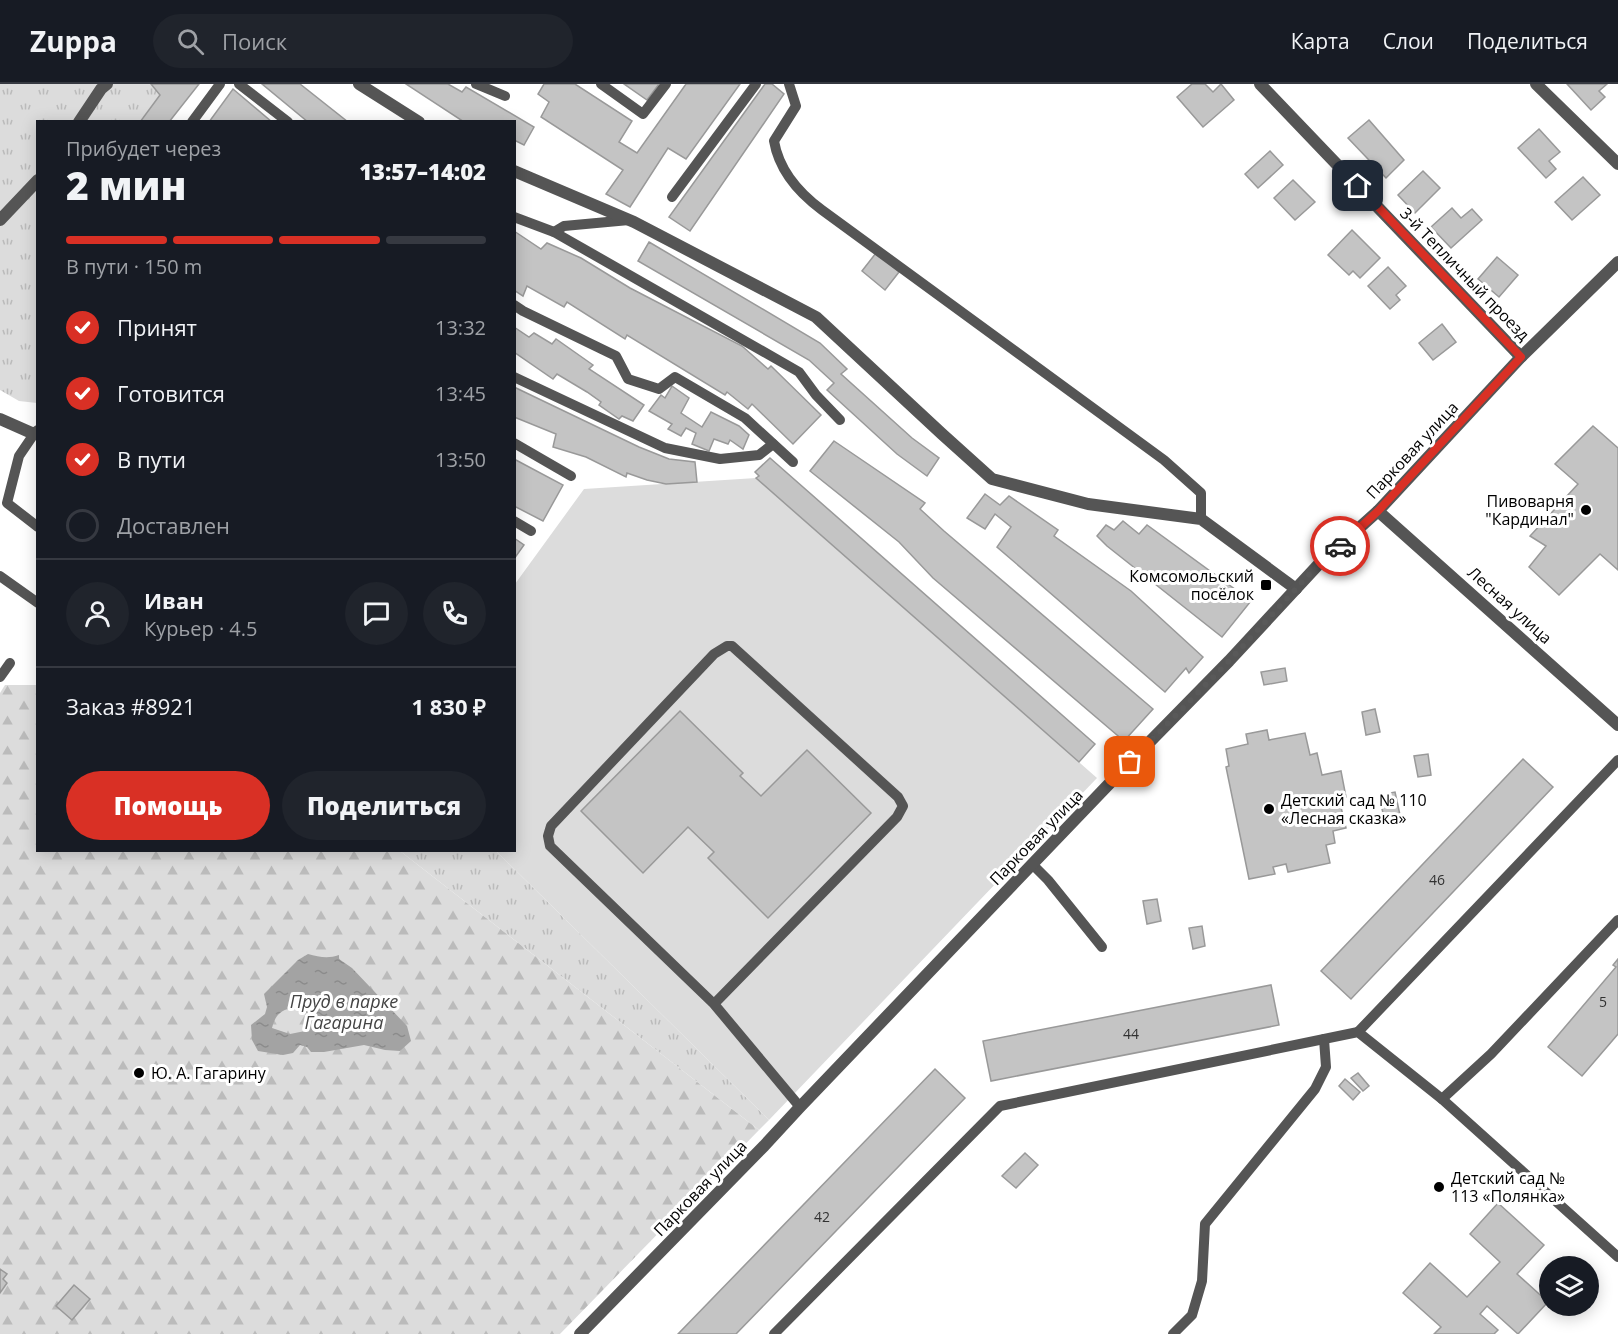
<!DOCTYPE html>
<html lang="ru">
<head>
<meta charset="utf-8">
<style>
	:root { --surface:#171b24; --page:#20242c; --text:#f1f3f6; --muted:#9ea1a6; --line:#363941; --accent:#d93025 }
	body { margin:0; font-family:"Open Sans",sans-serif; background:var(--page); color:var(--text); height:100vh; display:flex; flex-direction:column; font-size:22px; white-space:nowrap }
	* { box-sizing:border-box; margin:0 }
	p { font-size:20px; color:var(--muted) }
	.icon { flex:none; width:33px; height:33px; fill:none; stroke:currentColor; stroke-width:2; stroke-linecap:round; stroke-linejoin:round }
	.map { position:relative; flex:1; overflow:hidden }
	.details { position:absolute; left:36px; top:36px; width:480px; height:732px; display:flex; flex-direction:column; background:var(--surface); border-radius:0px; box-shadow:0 3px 15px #0003 }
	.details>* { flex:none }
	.tools { position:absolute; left:1539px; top:1172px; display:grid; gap:12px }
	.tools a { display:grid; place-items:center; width:60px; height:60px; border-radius:50%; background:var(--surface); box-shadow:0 3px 15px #0003; font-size:30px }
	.pin { position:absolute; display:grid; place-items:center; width:51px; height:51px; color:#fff; margin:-26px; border-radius:12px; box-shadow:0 3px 9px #0006 }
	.courier { position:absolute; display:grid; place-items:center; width:60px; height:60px; margin:-30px; border:4px solid #d93025; border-radius:50%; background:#fff; color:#222; box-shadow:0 2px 8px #0007 }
	.overview em { font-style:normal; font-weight:800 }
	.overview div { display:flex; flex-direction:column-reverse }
	.overview { display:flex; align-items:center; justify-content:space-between; height:102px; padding:0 30px }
	h1 { font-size:39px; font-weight:800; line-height:45px }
	.bar { display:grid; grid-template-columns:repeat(4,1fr); gap:9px 6px; align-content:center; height:72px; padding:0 30px }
	.bar i { height:8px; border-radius:4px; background:var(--line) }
	.bar .on { background:var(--accent) }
	.bar p { grid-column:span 4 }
	.line { display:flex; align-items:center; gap:15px; padding:0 30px; border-top:2px solid var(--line) }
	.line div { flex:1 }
	.round { display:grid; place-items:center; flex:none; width:63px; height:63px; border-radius:32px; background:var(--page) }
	ol { padding:0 30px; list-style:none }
	li { display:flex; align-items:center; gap:18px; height:66px }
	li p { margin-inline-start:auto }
	li .icon { padding:6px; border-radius:50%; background:var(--accent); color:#fff; stroke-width:4 }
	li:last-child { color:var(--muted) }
	li i { width:33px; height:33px; border:3px solid var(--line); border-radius:50% }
	.cta { display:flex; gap:12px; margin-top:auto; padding:12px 30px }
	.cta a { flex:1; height:69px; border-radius:36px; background:var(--accent); color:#fff; font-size:24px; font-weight:800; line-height:69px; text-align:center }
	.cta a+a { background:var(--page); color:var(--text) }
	header { display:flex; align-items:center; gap:36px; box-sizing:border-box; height:84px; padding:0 30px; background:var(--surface); border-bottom:2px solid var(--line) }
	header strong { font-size:28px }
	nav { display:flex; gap:33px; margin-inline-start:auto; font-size:21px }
	.search { width:420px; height:54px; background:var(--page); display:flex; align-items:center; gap:15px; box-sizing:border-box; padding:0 21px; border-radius:33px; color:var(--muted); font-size:22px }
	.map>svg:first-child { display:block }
	.grass { fill:url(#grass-tufts) }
	.forest { fill:url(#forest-firs) }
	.pitch { fill:#dcdcdc }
	.water { fill:url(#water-ripples); fill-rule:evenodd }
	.building { fill:#c4c4c4; stroke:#999; stroke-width:1.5 }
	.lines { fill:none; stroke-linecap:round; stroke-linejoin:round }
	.service { stroke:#555; stroke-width:10 }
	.minor { stroke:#555; stroke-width:12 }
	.tertiary { stroke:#555; stroke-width:12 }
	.done { stroke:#595959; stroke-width:6; stroke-dasharray:0 10.8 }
	.route { stroke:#d93025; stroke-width:8 }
	.poi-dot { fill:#000; stroke:#fff; stroke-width:2 }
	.labels { text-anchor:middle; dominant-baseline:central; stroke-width:6; stroke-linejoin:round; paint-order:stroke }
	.number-label { font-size:14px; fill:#313131 }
	.street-label { font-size:16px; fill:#000; stroke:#fff }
	.poi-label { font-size:16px; fill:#000; stroke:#fff; text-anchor:start }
	.water-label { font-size:18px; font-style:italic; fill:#444; stroke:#fff }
</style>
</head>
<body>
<header>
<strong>Zuppa</strong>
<div class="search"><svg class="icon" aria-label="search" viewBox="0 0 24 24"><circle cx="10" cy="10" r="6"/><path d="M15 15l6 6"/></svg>Поиск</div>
<nav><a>Карта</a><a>Слои</a><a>Поделиться</a></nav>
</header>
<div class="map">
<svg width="1618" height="1250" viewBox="0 0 1618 1250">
	<defs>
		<pattern id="grass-tufts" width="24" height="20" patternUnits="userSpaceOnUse" patternTransform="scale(1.5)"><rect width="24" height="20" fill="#dcdcdc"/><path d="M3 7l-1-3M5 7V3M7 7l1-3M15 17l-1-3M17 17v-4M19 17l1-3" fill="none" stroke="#bbb"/></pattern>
		<pattern id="forest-firs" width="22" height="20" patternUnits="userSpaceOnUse" patternTransform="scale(1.5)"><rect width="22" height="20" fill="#dcdcdc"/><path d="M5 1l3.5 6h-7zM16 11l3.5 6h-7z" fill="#bbb"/></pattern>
		<pattern id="water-ripples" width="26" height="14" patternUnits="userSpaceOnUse" patternTransform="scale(1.5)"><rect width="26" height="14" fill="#a3a3a3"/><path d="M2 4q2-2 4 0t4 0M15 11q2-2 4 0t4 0" fill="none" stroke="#8b8b8b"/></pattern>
	</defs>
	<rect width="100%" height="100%" fill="#fff"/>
	<g class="grass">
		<path d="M 0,0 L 151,0 L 160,11 L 140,37 L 38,38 L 37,319 L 19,317 L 0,306 Z"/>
		<path d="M 400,767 L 496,767 L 769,1036 L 759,1046 Z"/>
	</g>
	<path class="forest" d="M 5,601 L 37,601 L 38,766 L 400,767 L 759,1046 L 560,1250 L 0,1250 L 0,609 Z"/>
	<path class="pitch" d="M 756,394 L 1097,694 L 769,1036 L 496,767 L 514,766 L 515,500 L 584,405 Z"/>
	<path class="water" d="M 308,870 C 319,873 328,875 339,871 L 339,875 L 352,884 L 407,942 L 411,957 L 400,967 L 385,966 L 364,961 L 324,968 L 311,968 L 307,963 L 300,961 L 293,969 L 283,971 L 258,967 L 252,956 L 251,941 L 265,930 L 267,923 L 264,910 L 298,876 ZM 294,922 L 310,935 L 305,947 L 290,950 L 272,944 C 276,929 280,928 294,922 Z"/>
	<g class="building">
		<path d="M 151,0 L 199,0 L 169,38 L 140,38 L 160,11 Z"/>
		<path d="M 262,0 L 300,0 L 348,38 L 308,38 Z"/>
		<path d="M 406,0 L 448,0 L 462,8 L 466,3 L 534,43 L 524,61 L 514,56 L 514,38 L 464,38 Z"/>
		<path d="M 544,0 L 575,0 L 632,37 L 619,58 L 637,69 L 686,0 L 740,0 L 686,75 L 668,64 L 630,123 L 606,110 L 623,86 L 541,33 L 549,18 L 538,10 Z"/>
		<path d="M 624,0 L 659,0 L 647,16 Z"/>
		<path d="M 765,0 L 772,0 L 784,10 L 690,147 L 669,133 Z"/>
		<path d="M 1192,0 L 1205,0 L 1213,8 L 1221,0 L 1234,16 L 1203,43 L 1177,13 Z"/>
		<path d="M 1567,0 L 1607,0 L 1599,7 L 1605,13 L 1591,26 Z"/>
		<path d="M 233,5 L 272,38 L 209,38 Z"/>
		<path d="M 1369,36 L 1404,76 L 1386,94 L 1348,54 Z"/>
		<path d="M 1539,45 L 1560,68 L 1549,77 L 1556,85 L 1546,94 L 1518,64 Z"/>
		<path d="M 1270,67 L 1283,81 L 1258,104 L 1245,90 Z"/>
		<path d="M 1423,87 L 1440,104 L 1415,129 L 1398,111 Z"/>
		<path d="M 1583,93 L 1600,111 L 1572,136 L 1555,118 Z"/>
		<path d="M 1293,96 L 1315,118 L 1295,136 L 1274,114 Z"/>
		<path d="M 1452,124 L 1461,134 L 1472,125 L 1482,136 L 1451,164 L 1431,143 Z"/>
		<path d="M 1352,146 L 1380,174 L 1360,194 L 1353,187 L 1349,191 L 1328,171 Z"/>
		<path d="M 514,147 L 541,165 L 547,159 L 581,174 L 630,204 L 742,262 L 768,285 L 771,282 L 821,331 L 793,360 L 752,320 L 748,325 L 727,308 L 725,311 L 627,251 L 625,255 L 567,218 L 564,223 L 527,202 L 523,212 L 514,206 Z"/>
		<path d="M 649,158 L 820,259 L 847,285 L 841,290 L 912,354 L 939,374 L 927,392 L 897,370 L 827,306 L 834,299 L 809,276 L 638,177 Z"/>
		<path d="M 876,169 L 899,188 L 885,206 L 862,187 Z"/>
		<path d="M 1497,173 L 1518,191 L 1499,213 L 1478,195 Z"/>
		<path d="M 1388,183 L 1406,202 L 1396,211 L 1400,216 L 1390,225 L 1368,202 Z"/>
		<path d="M 1442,240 L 1456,258 L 1433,276 L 1419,259 Z"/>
		<path d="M 514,243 L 529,253 L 534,249 L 552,260 L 556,255 L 593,281 L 589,285 L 644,321 L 633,337 L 622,332 L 619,335 L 599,321 L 601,318 L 587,308 L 557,290 L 553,295 L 514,268 Z"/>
		<path d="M 672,302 L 689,314 L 681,329 L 702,343 L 711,328 L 739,342 L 749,351 L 743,365 L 730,356 L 728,360 L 714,355 L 709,367 L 692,360 L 696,349 L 686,344 L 681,352 L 668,345 L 672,340 L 649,327 L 661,311 L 665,314 Z"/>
		<path d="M 514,303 L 639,363 L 669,375 L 695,378 L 697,398 L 666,400 L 647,396 L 627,389 L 626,393 L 586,373 L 553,363 L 556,350 L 514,333 Z"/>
		<path d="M 1593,342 L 1618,364 L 1618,486 L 1600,470 L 1559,511 L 1529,483 L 1546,462 L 1530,452 L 1578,400 L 1555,380 Z"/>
		<path d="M 834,357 L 925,419 L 920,425 L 944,447 L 1153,625 L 1124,657 L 933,494 L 899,458 L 810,387 Z"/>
		<path d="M 770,374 L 1095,660 L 1079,678 L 756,394 L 759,392 L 755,388 Z"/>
		<path d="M 514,375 L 563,401 L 543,437 L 514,422 Z"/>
		<path d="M 985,410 L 1000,421 L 1009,412 L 1058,446 L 1054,452 L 1131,507 L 1203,573 L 1189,589 L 1186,584 L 1165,608 L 997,463 L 1011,443 L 995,430 L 985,445 L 967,434 Z"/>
		<path d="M 1123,437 L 1139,450 L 1147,441 L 1251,517 L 1222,553 L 1107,462 L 1097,452 L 1106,441 L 1114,446 Z"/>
		<path d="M 514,454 L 524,461 L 514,475 Z"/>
		<path d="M 1285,584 L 1287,597 L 1264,601 L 1261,588 Z"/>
		<path d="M 1375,625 L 1380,648 L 1366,651 L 1362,628 Z"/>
		<path d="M 680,627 L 743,689 L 740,692 L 761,712 L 807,666 L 871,729 L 768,834 L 708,774 L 714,768 L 688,743 L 643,789 L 581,727 Z"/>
		<path d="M 1267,646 L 1269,656 L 1305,649 L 1310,671 L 1317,669 L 1322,691 L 1341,687 L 1346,713 L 1339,715 L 1346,744 L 1333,747 L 1335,759 L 1326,761 L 1330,779 L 1288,788 L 1286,780 L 1273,783 L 1275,790 L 1249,795 L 1226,683 L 1229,682 L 1226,665 L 1248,660 L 1246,650 Z"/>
		<path d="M 1428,670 L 1431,691 L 1418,693 L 1414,672 Z"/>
		<path d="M 1523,675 L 1553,703 L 1351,915 L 1321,887 Z"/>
		<path d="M 1395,708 L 1400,731 L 1384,734 L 1379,711 Z"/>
		<path d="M 1157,815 L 1161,837 L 1147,840 L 1143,817 Z"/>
		<path d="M 1202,842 L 1205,862 L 1193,865 L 1189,844 Z"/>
		<path d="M 1618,875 L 1618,950 L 1582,992 L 1548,963 L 1616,883 L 1613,881 Z"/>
		<path d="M 1271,901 L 1279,941 L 991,997 L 983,957 Z"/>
		<path d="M 935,985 L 965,1014 L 736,1250 L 678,1250 Z"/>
		<path d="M 1358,989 L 1369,1002 L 1363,1007 L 1351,994 Z"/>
		<path d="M 1345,995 L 1360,1008 L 1353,1016 L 1339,1002 Z"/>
		<path d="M 1025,1069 L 1038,1081 L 1016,1104 L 1002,1092 Z"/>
		<path d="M 1498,1119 L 1544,1161 L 1517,1190 L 1548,1218 L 1518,1250 L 1487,1222 L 1480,1230 L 1498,1246 L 1494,1250 L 1434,1250 L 1441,1243 L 1403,1209 L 1430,1179 L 1467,1213 L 1500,1178 L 1470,1150 Z"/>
		<path d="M 0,1185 L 7,1190 L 3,1195 L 7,1199 L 0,1209 Z"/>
		<path d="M 74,1201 L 90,1215 L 72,1236 L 56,1222 Z"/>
	</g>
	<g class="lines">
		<g class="service">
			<path d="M 239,0 L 288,38"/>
			<path d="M 476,0 L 505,12"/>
			<path d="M 601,0 L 643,30 L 666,0"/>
			<path d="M 789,0 L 796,22 L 774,57 C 779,86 799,109 822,126 L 1164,376 L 1201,409 L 1201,435"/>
			<path d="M 192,38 L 220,0"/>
			<path d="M 672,113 L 756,0"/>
			<path d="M 514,133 L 554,148 L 799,288 L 816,311 L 840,336"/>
			<path d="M 554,148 L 564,142 L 629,136"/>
			<path d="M 514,221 L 523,227 L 616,272 L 628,295 L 659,305 L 675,293 L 745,334 L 793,378"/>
			<path d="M 514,293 L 665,364 L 720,375 L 759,371 L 773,360"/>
			<path d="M 34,350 L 19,372 L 7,419 L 38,443"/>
			<path d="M 514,359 L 571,392"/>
			<path d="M 514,437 L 531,447"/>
			<path d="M 0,492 L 38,519"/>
			<path d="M 0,593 L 10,579"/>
			<path d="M 1032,780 L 1048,796 L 1102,863"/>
			<path d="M 714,920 L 897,733 L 903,722 L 898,713 L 732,562 L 727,562 L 714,570 L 551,742 L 548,752 L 550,762 L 714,920 L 800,1023"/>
			<path d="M 1358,948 L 1618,676"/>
			<path d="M 1442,1015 L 1491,970 L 1618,836"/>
			<path d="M 774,1250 L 1000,1022 L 1358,948 L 1442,1015 L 1618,1173"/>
			<path d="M 1173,1250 L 1192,1231 L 1202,1197 L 1205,1140 L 1315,1005 L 1326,983 L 1324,955"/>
		</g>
		<g class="minor">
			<path d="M 359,0 L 419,38"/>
			<path d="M 1260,0 L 1521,273"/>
			<path d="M 1536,0 L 1618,80"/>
			<path d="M 79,38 L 101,5 L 107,0"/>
			<path d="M 514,87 L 634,138 L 816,233 L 942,350 L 992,395 L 1088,420 L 1201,435 L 1296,505"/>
			<path d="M 0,136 L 38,96"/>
			<path d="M 0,335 L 34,350 L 38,347"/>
			<path d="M 1378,427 L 1521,273 L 1618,178"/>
		</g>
		<path class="tertiary" d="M 580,1250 L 764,1062 L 800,1023 L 1130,678 L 1229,577 L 1318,481 L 1378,427 L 1618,641"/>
	</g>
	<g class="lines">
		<path class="done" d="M 1130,678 L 1229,577 L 1318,481 L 1340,462"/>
		<path class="route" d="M 1340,462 L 1378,427 L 1521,273 L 1358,102"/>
	</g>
	<g class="poi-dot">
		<circle cx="1586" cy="426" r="6"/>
		<rect x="1260" y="495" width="12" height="12" rx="3"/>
		<circle cx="1269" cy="725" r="6"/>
		<circle cx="139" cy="989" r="6"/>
		<circle cx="1439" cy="1103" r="6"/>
	</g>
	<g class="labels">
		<g class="number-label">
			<text x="1437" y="795">46</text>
			<text x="1603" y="917">5</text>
			<text x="1131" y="949">44</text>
			<text x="822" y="1132">42</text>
		</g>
		<g class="street-label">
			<text transform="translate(1465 190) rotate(46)">3-й Тепличный проезд</text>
			<text transform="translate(1412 366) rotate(-47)">Парковая улица</text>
			<text transform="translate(1510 521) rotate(42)">Лесная улица</text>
			<text transform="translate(1036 753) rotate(-46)">Парковая улица</text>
			<text transform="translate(700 1104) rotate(-46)">Парковая улица</text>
		</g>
		<g class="poi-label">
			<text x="1574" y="417" text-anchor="end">Пивоварня<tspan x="1574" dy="18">"Кардинал"</tspan></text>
			<text x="1254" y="492" text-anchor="end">Комсомольский<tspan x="1254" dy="18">посёлок</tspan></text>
			<text x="1281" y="716">Детский сад № 110<tspan x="1281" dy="18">«Лесная сказка»</tspan></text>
			<text x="151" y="989">Ю. А. Гагарину</text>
			<text x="1451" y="1094">Детский сад №<tspan x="1451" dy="18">113 «Полянка»</tspan></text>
		</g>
		<g class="water-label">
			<text x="344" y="917">Пруд в парке<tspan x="344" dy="21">Гагарина</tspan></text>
		</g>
	</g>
</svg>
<div class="tools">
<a><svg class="icon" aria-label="layers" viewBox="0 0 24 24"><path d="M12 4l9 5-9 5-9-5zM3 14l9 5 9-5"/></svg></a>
</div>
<div class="pin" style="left:1130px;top:678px;background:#ea580c"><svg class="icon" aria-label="bag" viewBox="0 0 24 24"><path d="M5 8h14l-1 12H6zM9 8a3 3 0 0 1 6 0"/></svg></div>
<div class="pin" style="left:1358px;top:102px;background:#1f2937"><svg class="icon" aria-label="home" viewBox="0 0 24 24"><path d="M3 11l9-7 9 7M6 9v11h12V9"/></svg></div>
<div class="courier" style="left:1340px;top:462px"><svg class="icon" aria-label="car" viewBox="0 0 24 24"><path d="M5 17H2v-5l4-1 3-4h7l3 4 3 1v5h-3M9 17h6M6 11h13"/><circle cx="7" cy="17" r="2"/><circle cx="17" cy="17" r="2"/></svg></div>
<section class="details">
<div class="overview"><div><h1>2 мин</h1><p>Прибудет через</p></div><em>13:57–14:02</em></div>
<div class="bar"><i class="on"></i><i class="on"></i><i class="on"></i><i></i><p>В пути · 150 m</p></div>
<ol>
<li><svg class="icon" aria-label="check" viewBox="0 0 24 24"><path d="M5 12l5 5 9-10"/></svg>Принят<p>13:32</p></li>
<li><svg class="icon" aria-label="check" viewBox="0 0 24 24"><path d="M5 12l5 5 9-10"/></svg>Готовится<p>13:45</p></li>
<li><svg class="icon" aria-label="check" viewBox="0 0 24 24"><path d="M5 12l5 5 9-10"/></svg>В пути<p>13:50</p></li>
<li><i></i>Доставлен</li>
</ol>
<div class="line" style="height:108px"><a class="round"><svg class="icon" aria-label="person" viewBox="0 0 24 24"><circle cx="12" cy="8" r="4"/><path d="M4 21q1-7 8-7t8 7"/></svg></a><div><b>Иван</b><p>Курьер · 4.5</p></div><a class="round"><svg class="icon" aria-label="chat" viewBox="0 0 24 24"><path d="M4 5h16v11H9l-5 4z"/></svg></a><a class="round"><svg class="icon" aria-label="phone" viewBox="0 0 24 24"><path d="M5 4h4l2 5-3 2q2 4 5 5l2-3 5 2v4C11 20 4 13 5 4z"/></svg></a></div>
<div class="line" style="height:78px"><div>Заказ #8921</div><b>1 830 ₽</b></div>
<div class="cta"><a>Помощь</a><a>Поделиться</a></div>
</section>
</div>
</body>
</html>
